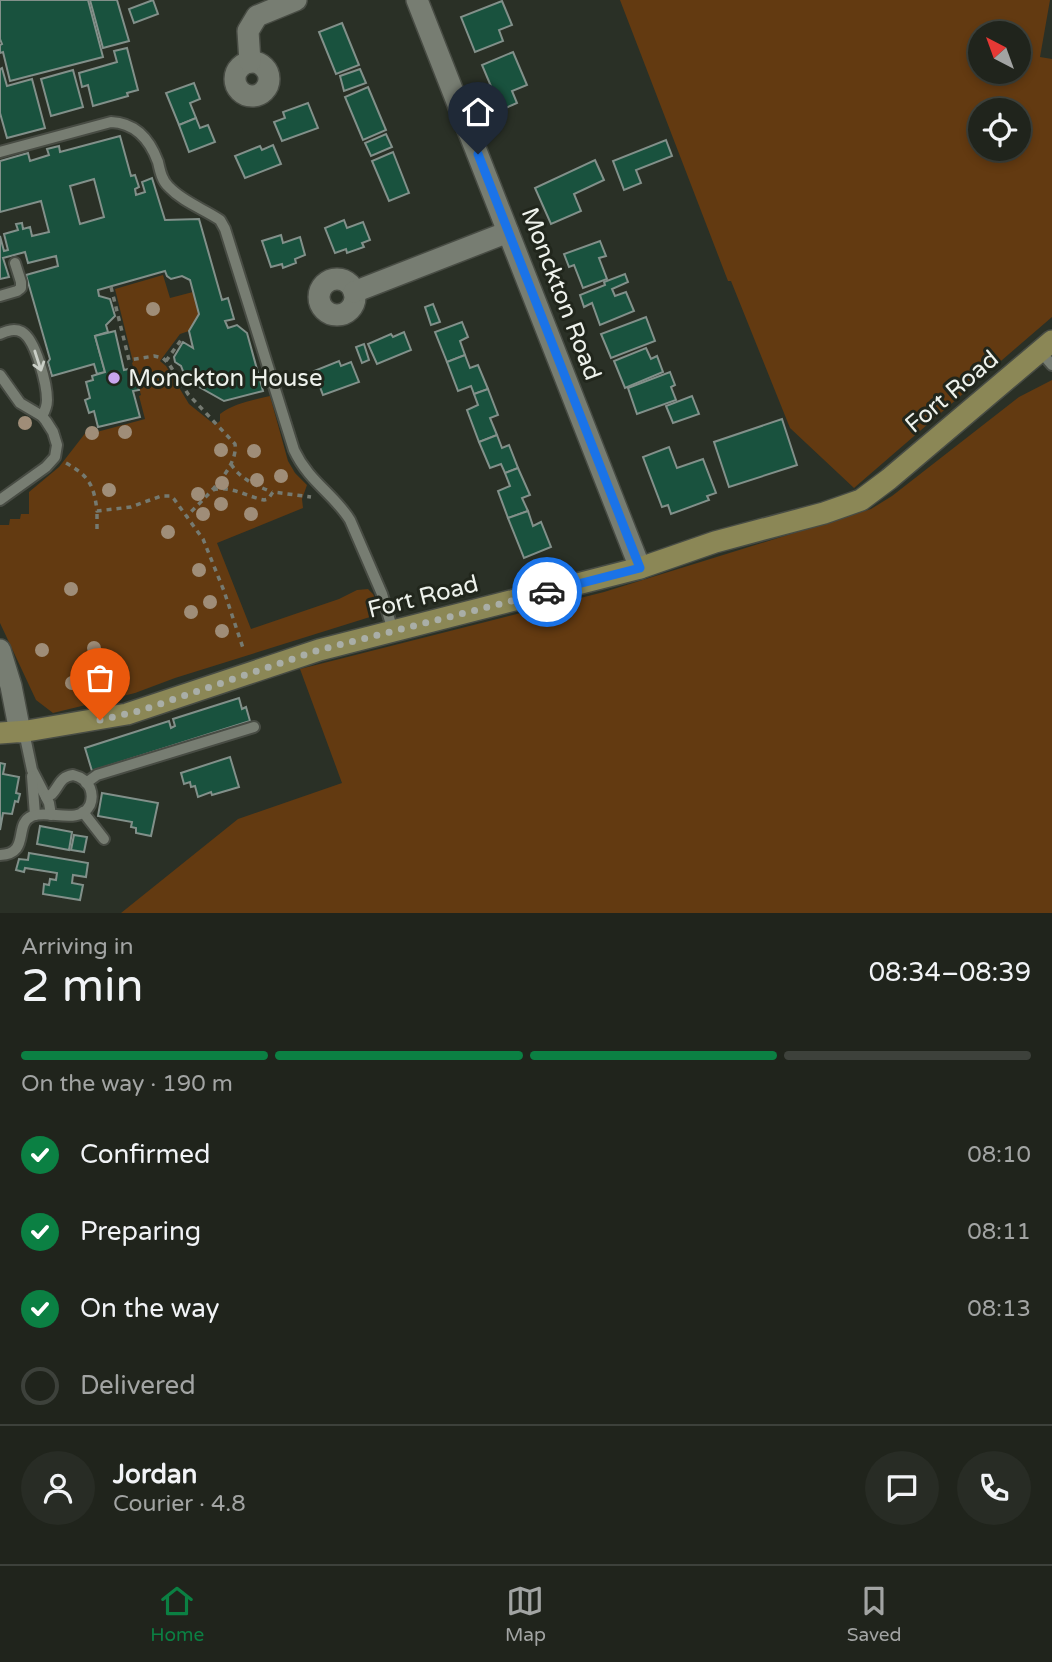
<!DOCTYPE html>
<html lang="en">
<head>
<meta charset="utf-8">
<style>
	:root { --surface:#20241c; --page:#282c25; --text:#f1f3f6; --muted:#a2a4a3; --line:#3d413b; --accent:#0b8043 }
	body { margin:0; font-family:"Varela Round",sans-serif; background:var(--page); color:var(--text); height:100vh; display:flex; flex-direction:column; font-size:26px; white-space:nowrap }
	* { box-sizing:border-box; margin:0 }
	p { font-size:23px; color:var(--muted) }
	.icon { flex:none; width:38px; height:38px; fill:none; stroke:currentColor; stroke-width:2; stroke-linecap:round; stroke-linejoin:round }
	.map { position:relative; height:913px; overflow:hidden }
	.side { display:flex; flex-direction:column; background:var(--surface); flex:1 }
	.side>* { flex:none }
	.needle { width:46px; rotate:319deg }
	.controls { position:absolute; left:968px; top:21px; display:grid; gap:14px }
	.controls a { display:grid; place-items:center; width:63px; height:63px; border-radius:50%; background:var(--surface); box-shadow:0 4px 10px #0003,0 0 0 2px var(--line); font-size:35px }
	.pin { position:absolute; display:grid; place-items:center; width:60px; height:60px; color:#fff; margin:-72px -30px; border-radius:50% 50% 50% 0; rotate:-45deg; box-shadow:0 0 7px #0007 }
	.pin .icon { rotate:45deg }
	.courier { position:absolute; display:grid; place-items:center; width:70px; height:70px; margin:-35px; border:5px solid #1a73e8; border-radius:50%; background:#fff; color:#222; box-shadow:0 2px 9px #0007 }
	.overview em { font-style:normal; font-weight:600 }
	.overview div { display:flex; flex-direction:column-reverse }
	.overview { display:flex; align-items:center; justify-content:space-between; height:119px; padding:0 21px }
	h1 { font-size:46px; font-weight:600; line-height:52px }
	.bar { display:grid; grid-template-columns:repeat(4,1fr); gap:10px 7px; align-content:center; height:84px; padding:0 21px }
	.bar i { height:9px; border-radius:5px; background:var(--line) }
	.bar .selected { background:var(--accent) }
	.bar p { grid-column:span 4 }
	.line { display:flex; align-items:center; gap:18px; padding:0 21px; border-top:2px solid var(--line) }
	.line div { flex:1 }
	.round { display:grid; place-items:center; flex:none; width:74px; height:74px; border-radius:37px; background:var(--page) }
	ol { padding:0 21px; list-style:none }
	li { display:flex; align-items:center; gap:21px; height:77px }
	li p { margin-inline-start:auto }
	li .icon { padding:7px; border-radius:50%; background:var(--accent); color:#fff; stroke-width:4 }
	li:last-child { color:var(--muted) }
	li i { width:38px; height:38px; border:4px solid var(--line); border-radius:50% }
	.menu { display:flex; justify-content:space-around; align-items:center; height:98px; border-top:2px solid var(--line); background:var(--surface); font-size:19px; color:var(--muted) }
	.menu a { display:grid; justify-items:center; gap:4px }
	.menu .selected { color:var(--accent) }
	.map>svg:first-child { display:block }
	.green { fill:#633a11; fill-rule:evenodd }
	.building { fill:#19523e; stroke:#82908a; stroke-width:2; fill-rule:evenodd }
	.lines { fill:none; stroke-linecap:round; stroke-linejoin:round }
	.lane-casing { stroke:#484c44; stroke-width:14 }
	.street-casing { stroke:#484c44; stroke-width:24 }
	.secondary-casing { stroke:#484c44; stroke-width:24 }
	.path { stroke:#757a71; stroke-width:3.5; stroke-dasharray:5 5; stroke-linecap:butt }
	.lane { stroke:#777d72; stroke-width:10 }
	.street { stroke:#777d72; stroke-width:21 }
	.secondary { stroke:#8b8756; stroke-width:21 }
	.tree { fill:#9f8d78 }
	.oneway { stroke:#cacfc7 }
	.done { stroke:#a9aea7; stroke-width:7; stroke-dasharray:0 12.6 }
	.route { stroke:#1a73e8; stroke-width:9 }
	.poi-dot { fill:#c9a5ee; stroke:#21261c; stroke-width:2.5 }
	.labels { text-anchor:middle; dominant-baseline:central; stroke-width:6; stroke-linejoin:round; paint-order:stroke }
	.street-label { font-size:24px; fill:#eef2ec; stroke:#21261c }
	.poi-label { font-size:24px; fill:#eef2ec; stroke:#21261c; text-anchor:start }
</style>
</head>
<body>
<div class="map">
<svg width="1052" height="913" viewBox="0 0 1052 913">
	<rect width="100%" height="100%" fill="#2a3026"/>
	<g class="green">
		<path d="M 620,0 L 1050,0 L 1040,57 L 1052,59 L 1052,317 L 854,488 L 790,428 L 731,281 L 728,281 ZM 980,33 L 1018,33 L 1018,72 L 980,72 ZM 980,110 L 1018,110 L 1018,149 L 980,149 Z"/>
		<path d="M 163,275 L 170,298 L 193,292 L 199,314 L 189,331 L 180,334 L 160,361 L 166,366 L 189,404 L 215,425 L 220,421 L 220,414 C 234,403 253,400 270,396 L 288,461 L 295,473 L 307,485 L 302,499 L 303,508 L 217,543 L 251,629 L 339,599 L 357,590 L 368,589 L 373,594 L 377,603 L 370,617 L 175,678 L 135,693 L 53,713 L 36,700 L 0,623 L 0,525 L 9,525 L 10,519 L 20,519 L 21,514 L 29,514 L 29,492 L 59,467 L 90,427 L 93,433 L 145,419 L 139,396 L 141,395 L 132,363 L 133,362 L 115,289 Z"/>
		<path d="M 1052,380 L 1052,913 L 121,913 L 238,819 L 342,783 L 300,669 L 604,592 L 871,509 L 892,496 L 1019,397 Z"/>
	</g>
	<g class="building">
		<path d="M 0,0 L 88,0 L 103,57 L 10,81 L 3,52 L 0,53 L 0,45 L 2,44 L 0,39 Z"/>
		<path d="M 90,0 L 117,0 L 129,41 L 103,48 Z"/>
		<path d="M 153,0 L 158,14 L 134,23 L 129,9 Z"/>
		<path d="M 502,1 L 512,25 L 499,30 L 503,41 L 475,52 L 461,17 Z"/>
		<path d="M 342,23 L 359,65 L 336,74 L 319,32 Z"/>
		<path d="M 127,48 L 138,90 L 127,93 L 128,96 L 93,106 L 88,85 L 82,87 L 79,73 L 117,62 L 114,51 Z"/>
		<path d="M 513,52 L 527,85 L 512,91 L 517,103 L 501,110 L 482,65 Z"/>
		<path d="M 2,68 L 7,86 L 32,79 L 45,128 L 7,138 L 0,113 L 0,69 Z"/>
		<path d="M 360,69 L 366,83 L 344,91 L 340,76 Z"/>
		<path d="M 73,70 L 83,107 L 51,116 L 41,79 Z"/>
		<path d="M 194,83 L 200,99 L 190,103 L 196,118 L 179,125 L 166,93 Z"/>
		<path d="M 368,87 L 386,130 L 363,140 L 345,97 Z"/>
		<path d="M 308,103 L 318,128 L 282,141 L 274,122 L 285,118 L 283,112 Z"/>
		<path d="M 196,118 L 200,128 L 208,125 L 215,142 L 189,152 L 179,125 Z"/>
		<path d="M 386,134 L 392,147 L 371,156 L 365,143 Z"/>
		<path d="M 120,136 L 131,176 L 135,175 L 139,187 L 135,189 L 136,195 L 145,192 L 142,182 L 152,178 L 165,220 L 199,219 L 222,300 L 228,298 L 234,319 L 225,321 L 228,328 L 237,325 L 247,333 L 263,391 L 224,401 L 194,384 L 192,377 L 183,371 L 181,366 L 175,362 L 174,357 L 183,342 L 193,348 L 189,331 L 199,314 L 190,280 L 182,276 L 171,279 L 167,276 L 165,271 L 98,290 L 99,296 L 110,299 L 115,316 L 106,325 L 108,332 L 95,336 L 105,372 L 97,374 L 94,364 L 52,376 L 48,362 L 50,359 L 26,275 L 58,266 L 56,256 L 28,263 L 25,252 L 3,258 L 9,277 L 0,279 L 0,236 L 4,251 L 8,250 L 4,234 L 18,230 L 16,224 L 22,223 L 23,229 L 30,227 L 32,236 L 49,232 L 41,201 L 0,212 L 0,161 L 28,153 L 30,161 L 49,155 L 47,149 L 59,146 L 60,152 ZM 94,179 L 104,217 L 80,224 L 70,186 Z"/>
		<path d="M 666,140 L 672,156 L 636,170 L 641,183 L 624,190 L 613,161 Z"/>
		<path d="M 273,145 L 281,164 L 245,178 L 235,156 L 260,146 L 262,150 Z"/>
		<path d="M 393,152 L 409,193 L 389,201 L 372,161 Z"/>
		<path d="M 595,160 L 604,180 L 574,194 L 581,211 L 551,224 L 535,188 Z"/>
		<path d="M 344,220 L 347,228 L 363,222 L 370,240 L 362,243 L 364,247 L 347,253 L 346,249 L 335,253 L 325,228 Z"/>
		<path d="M 281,235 L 283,243 L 300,237 L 305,255 L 295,259 L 296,263 L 283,268 L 282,264 L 271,267 L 262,241 Z"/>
		<path d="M 600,241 L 606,256 L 599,258 L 607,279 L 583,288 L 574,265 L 569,267 L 564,254 Z"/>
		<path d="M 625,274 L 628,282 L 612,289 L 615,296 L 626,292 L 634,311 L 600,325 L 592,303 L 584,307 L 580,295 L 605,285 L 604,282 Z"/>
		<path d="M 433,304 L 440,322 L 431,325 L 425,307 Z"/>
		<path d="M 646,317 L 655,341 L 611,358 L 601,334 Z"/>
		<path d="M 462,322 L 468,337 L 460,341 L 465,355 L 447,362 L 435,332 Z"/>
		<path d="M 115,331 L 124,370 L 133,368 L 139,390 L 133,391 L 140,417 L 98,427 L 94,411 L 89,413 L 85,400 L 90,398 L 86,382 L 93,380 L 92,376 L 105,372 L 95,336 Z"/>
		<path d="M 404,332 L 411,350 L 377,364 L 368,344 L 391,334 L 393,337 Z"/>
		<path d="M 364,344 L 369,360 L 362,363 L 356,347 Z"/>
		<path d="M 646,348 L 651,359 L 657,356 L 663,372 L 625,388 L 614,361 Z"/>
		<path d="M 465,355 L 470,368 L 478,365 L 488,389 L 474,394 L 471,386 L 458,391 L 447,362 Z"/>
		<path d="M 339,361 L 341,366 L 351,362 L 359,382 L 323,395 L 314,371 Z"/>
		<path d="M 670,372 L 675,385 L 671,387 L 676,400 L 637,414 L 628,388 Z"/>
		<path d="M 488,389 L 498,415 L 490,418 L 497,435 L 479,442 L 467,410 L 478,405 L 474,394 Z"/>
		<path d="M 692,396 L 699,414 L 673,423 L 666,406 Z"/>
		<path d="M 782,419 L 797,465 L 729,487 L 714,442 Z"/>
		<path d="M 497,435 L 502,448 L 509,445 L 518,468 L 505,473 L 501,464 L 490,468 L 479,442 Z"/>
		<path d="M 669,447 L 677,468 L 703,459 L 716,493 L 707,496 L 709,500 L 671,514 L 668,505 L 662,507 L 643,457 Z"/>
		<path d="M 518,468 L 530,495 L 522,498 L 528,511 L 508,518 L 498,491 L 510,486 L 505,473 Z"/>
		<path d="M 528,511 L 533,526 L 541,522 L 551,547 L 524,558 L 508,518 Z"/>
		<path d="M 239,698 L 242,709 L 246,707 L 250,721 L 92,771 L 85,748 L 169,721 L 171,728 L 175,726 L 173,719 Z"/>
		<path d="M 230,757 L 239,787 L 212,795 L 211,792 L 198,797 L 195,786 L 191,787 L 190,782 L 184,784 L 181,773 Z"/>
		<path d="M 0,763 L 5,764 L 3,774 L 19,777 L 16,793 L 20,794 L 18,802 L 15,801 L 12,814 L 3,813 L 0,830 Z"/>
		<path d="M 102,793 L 158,803 L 151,836 L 136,833 L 136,828 L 131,827 L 132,822 L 98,816 Z"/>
		<path d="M 40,826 L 72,832 L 69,850 L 37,844 Z"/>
		<path d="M 74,835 L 87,837 L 84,852 L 71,850 Z"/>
		<path d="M 29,853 L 88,863 L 86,877 L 73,875 L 72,883 L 83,885 L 80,900 L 43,894 L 44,884 L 49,885 L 50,879 L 56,880 L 57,873 L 25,868 L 24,872 L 16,870 L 19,859 L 28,860 Z"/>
	</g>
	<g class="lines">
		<g class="lane-casing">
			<g id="lane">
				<path d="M 0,152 L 111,122 C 136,123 150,140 158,162 C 160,171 162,181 169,187 C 183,202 204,209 220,220 L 225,229 L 294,450 C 309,482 334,494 350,520 L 382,594 L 393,631"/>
				<path d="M 0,296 L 17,291 L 21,288 L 21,282 L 15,263"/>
				<path d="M 0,334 C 7,331 14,328 22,332 C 36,340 47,385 47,400 C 47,406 45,411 42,416"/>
				<path d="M 1040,351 L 1052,365"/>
				<path d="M 0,375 L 20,403 L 42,416 L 46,421 L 53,432 L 57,445 L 55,457 L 46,467 L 0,500"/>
				<path d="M 24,732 L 32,770 L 49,803 L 51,815"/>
				<path d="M 32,776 L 35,815"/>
				<path d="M 86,783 L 97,775 L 254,727"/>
				<path d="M 83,812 L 104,839"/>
				<path d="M 0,855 C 31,854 13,824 32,816 C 49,809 79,826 90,805 C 92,800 92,793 90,788 C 87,781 81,777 73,775 C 60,777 60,785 52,794 L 46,797"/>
			</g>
		</g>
		<g class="street-casing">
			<g id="street">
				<path d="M 417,0 L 640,568"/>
				<circle cx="252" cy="79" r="17"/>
				<path d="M 250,62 L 248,31 L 257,16 L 296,0"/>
				<circle cx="337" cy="297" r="18"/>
				<path d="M 354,292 L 508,232"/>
				<path d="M 0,650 L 11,686 L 20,732"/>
			</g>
		</g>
		<g class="secondary-casing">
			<path id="secondary" d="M 0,733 L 27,731 L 127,714 L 319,650 L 640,568 L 715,542 L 824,513 L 861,500 L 889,479 L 1052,341"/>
		</g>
		<g class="path">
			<path d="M 111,287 L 129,360 L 154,356 L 163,358 L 169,364 L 188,394 L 235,444 C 239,468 202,500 187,516"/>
			<path d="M 166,361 L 181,340"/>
			<path d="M 66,463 C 89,476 94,485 97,511 L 131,507 L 161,496 L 171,496 L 174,499 L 203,539 L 224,591 L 243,648"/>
			<path d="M 231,464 C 240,479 257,486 272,492"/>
			<path d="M 213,490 C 230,485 248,497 264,500 L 268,499 L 273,492 L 311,497"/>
			<path d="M 97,529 L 97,511"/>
		</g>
		<use href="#lane" class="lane"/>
		<use href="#street" class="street"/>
		<use href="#secondary" class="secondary"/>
	</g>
	<g class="tree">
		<circle cx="153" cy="309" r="7"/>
		<circle cx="25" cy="423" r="7"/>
		<circle cx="125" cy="432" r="7"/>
		<circle cx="92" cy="433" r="7"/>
		<circle cx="221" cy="450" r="7"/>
		<circle cx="254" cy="451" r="7"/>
		<circle cx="281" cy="476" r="7"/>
		<circle cx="257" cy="480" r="7"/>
		<circle cx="222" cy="483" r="7"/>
		<circle cx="109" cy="490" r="7"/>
		<circle cx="198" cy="494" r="7"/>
		<circle cx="221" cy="504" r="7"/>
		<circle cx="203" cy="514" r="7"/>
		<circle cx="251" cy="514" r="7"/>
		<circle cx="168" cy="532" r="7"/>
		<circle cx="199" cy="570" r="7"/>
		<circle cx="71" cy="589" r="7"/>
		<circle cx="210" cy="602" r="7"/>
		<circle cx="191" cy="612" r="7"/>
		<circle cx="222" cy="631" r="7"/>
		<circle cx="94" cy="648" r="7"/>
		<circle cx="42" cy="650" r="7"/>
		<circle cx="72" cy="683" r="7"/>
	</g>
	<defs><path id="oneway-shaft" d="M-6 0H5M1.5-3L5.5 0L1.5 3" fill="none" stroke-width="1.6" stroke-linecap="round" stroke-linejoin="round" transform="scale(1.75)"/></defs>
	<use class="oneway" href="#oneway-shaft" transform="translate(38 361) rotate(72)"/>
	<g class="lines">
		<path class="done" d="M 100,720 L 139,711 L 319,650 L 547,592"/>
		<path class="route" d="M 478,154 L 640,568 L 547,592"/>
	</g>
	<circle class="poi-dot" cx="114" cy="378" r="7"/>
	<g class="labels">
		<g class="street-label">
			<text transform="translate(561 294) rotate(69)">Monckton Road</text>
			<text transform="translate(952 392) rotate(-40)">Fort Road</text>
			<text transform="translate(423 597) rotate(-14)">Fort Road</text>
		</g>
		<g class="poi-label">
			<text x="128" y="378">Monckton House</text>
		</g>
	</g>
</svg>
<div class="controls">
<a><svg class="needle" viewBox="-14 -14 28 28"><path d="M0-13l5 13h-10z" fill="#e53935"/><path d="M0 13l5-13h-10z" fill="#a2a4a3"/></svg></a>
<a><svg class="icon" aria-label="locate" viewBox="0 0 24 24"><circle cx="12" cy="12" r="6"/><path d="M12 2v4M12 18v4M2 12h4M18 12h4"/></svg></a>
</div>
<div class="pin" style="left:100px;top:720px;background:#ea580c"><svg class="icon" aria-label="bag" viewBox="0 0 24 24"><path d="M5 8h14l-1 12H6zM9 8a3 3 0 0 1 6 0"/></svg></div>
<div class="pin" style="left:478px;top:154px;background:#1f2937"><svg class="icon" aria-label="home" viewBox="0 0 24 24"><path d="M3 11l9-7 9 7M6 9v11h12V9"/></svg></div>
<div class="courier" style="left:547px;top:592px"><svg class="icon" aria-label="car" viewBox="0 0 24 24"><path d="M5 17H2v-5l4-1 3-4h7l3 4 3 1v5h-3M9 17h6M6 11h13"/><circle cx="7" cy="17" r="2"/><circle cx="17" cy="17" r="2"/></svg></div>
</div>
<section class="side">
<div class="overview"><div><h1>2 min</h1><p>Arriving in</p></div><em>08:34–08:39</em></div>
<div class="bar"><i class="selected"></i><i class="selected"></i><i class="selected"></i><i></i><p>On the way · 190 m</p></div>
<ol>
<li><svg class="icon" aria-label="check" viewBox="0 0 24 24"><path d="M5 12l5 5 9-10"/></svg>Confirmed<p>08:10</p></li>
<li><svg class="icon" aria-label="check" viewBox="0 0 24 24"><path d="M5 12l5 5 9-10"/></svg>Preparing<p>08:11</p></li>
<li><svg class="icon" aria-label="check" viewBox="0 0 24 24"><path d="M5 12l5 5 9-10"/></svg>On the way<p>08:13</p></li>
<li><i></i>Delivered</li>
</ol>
<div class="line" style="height:126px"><a class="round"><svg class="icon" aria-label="person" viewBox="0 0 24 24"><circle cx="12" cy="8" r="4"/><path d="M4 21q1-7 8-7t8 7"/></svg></a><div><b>Jordan</b><p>Courier · 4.8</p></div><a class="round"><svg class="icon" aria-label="chat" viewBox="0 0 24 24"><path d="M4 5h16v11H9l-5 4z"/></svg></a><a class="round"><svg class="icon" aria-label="phone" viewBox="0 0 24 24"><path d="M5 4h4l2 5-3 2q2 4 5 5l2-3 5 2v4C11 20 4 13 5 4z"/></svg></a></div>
</section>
<nav class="menu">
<a class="selected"><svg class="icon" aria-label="home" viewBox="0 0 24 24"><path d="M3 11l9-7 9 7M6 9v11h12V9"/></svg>Home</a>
<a><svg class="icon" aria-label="map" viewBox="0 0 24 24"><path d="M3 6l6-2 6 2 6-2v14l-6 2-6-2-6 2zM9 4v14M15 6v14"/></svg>Map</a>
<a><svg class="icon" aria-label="saved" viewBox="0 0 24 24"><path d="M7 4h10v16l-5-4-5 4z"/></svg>Saved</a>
</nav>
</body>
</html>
